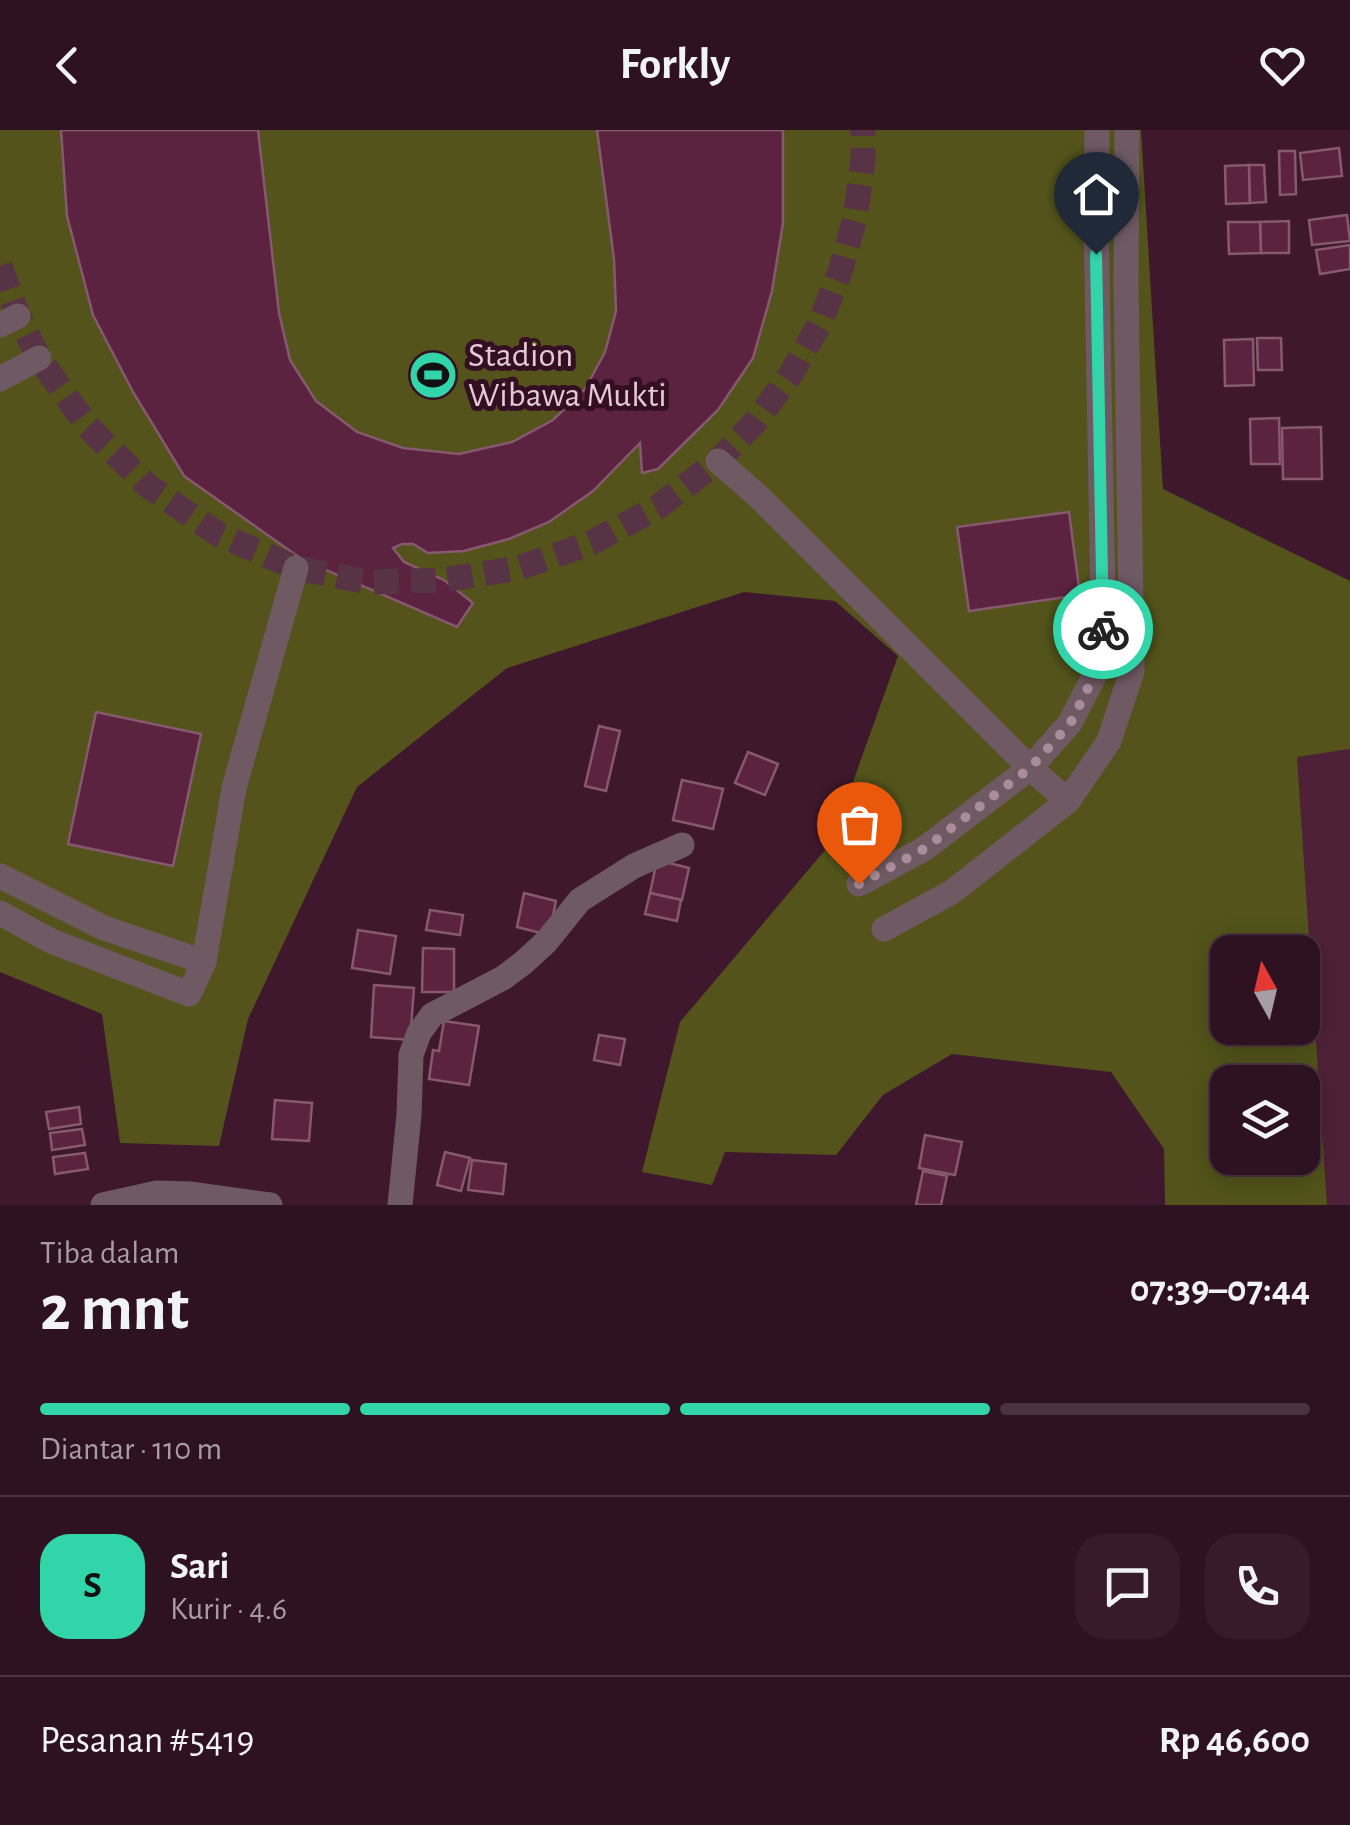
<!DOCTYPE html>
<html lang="id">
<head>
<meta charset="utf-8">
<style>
	:root { --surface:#2f1222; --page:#371b2a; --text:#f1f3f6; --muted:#a79ea5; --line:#4a3240; --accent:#32d4a9 }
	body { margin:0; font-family:"Alegreya Sans",sans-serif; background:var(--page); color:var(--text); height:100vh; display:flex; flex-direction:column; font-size:38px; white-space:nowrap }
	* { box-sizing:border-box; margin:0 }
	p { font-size:32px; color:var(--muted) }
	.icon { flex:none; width:55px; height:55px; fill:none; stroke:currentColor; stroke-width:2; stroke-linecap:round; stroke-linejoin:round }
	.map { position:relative; height:1075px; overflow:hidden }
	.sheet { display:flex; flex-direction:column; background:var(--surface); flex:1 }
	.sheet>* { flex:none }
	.needle { width:65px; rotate:352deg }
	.fabs { position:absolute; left:1210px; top:805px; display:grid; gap:20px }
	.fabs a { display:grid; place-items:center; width:110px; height:110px; border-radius:20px; background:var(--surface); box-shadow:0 5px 25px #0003,0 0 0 2px var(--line); font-size:50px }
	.pin { position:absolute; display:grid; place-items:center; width:85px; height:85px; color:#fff; margin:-102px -42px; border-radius:50% 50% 50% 0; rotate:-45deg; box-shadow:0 0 10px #0007 }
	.pin .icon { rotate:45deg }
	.courier { position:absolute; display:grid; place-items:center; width:100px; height:100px; margin:-50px; border:8px solid #32d4a9; border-radius:50%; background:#fff; color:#222; box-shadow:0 2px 12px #0007 }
	.headline em { font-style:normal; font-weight:600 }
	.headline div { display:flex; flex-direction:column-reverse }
	.headline { display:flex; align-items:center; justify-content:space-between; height:170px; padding:0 40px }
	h1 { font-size:65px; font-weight:600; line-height:75px }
	.bar { display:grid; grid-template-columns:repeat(4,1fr); gap:15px 10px; align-content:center; height:120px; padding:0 40px }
	.bar i { height:12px; border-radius:8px; background:var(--line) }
	.bar .on { background:var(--accent) }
	.bar p { grid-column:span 4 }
	.line { display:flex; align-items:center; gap:25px; padding:0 40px; border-top:2px solid var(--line) }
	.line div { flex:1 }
	.round { display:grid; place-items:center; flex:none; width:105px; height:105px; border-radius:30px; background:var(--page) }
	header { display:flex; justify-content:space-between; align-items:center; height:130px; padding:0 40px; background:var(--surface); font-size:45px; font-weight:600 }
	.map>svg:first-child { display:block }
	.built { fill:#4f2139 }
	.green { fill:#53531b; fill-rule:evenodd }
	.building { fill:#5c2341; stroke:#86596e; stroke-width:2.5 }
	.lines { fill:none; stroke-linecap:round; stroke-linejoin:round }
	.minor-tunnel { stroke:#583346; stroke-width:25; stroke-dasharray:25 12; stroke-linecap:butt }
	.minor { stroke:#6f5a63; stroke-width:25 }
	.done { stroke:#aa8c9a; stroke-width:10; stroke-dasharray:0 18 }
	.route { stroke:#32d4a9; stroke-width:12 }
	.labels { text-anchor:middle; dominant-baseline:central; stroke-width:10; stroke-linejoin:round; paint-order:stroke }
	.poi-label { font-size:35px; fill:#e4cad5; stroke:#340e23; text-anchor:start }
</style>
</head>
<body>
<header><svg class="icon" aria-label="back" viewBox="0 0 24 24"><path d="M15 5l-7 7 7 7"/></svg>Forkly<svg class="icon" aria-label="heart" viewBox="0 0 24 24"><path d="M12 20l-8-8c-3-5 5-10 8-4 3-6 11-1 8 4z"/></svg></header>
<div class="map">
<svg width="1350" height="1075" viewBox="0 0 1350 1075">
	<rect width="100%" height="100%" fill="#3f182d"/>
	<path class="built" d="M 1350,619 L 1350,1075 L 1327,1075 L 1297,627 Z"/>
	<path class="green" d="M 0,0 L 1141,0 L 1163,359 L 1350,451 L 1350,619 L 1297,627 L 1327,1075 L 1165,1075 L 1164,1019 L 1111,942 L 952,924 L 883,965 L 836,1025 L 725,1022 L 712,1055 L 642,1042 L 680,892 L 831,713 L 898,526 L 835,471 L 744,462 L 507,538 L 357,657 L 248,889 L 219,1016 L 120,1013 L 102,884 L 0,842 ZM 1228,822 L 1302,822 L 1302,898 L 1228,898 ZM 1228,952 L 1302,952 L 1302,1028 L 1228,1028 Z"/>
	<g class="building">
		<path d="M 61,0 L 258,0 L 279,183 L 290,230 L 316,271 L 357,302 L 403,318 L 459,324 L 512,312 L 553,290 L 585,259 L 605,222 L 616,181 L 614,129 L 597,0 L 783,0 L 783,93 L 772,161 L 753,228 L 718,280 L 658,339 L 642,343 L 640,313 L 593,361 L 549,392 L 509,409 L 464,421 L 428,423 L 413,414 L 402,414 L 393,418 L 404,432 L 444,450 L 473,473 L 457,497 L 303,430 L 184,346 L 133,262 L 93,185 L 67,86 Z"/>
		<path d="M 1339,18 L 1342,46 L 1303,50 L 1300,23 Z"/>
		<path d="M 1279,21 L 1295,21 L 1296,64 L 1280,65 Z"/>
		<path d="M 1249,35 L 1250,73 L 1226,74 L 1225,36 Z"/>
		<path d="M 1249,35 L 1264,35 L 1266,72 L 1250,73 Z"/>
		<path d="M 1347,85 L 1350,111 L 1312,115 L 1309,90 Z"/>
		<path d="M 1289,91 L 1289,123 L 1261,123 L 1260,92 Z"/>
		<path d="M 1228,92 L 1260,92 L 1261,123 L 1229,124 Z"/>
		<path d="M 1350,115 L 1350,139 L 1320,144 L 1316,120 Z"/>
		<path d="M 1257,208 L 1281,208 L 1282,240 L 1258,240 Z"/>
		<path d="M 1253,209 L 1254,255 L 1225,256 L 1224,210 Z"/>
		<path d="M 1279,288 L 1280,334 L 1251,334 L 1250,289 Z"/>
		<path d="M 1321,297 L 1322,349 L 1283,349 L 1282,298 Z"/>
		<path d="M 1069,382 L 1080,465 L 969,481 L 957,397 Z"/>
		<path d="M 96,582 L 201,604 L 173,736 L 68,714 Z"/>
		<path d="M 599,596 L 620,601 L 606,661 L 585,656 Z"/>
		<path d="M 748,622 L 778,634 L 765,665 L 735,653 Z"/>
		<path d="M 682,650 L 723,659 L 713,699 L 673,690 Z"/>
		<path d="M 657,730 L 689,738 L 682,770 L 650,763 Z"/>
		<path d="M 524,763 L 556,771 L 549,805 L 517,797 Z"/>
		<path d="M 650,763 L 681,770 L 677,791 L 645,784 Z"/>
		<path d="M 430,780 L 463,785 L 460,805 L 426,800 Z"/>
		<path d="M 358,800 L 396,806 L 390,844 L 352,838 Z"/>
		<path d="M 423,818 L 454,819 L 454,862 L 422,862 Z"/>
		<path d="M 374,855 L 414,858 L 410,910 L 371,907 Z"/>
		<path d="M 444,891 L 479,896 L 469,955 L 429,949 L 433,920 L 439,921 Z"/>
		<path d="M 599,905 L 625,909 L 620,935 L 594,930 Z"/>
		<path d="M 275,970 L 312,973 L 309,1011 L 272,1009 Z"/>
		<path d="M 79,977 L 81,994 L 49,999 L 46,982 Z"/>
		<path d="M 82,999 L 85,1015 L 52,1020 L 50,1003 Z"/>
		<path d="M 925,1005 L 962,1012 L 955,1045 L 919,1038 Z"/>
		<path d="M 445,1022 L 470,1028 L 461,1061 L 437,1055 Z"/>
		<path d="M 85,1023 L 88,1039 L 55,1044 L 53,1027 Z"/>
		<path d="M 472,1030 L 506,1034 L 503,1064 L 468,1060 Z"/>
		<path d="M 923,1041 L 947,1046 L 941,1075 L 916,1075 Z"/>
	</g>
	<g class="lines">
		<path class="minor-tunnel" d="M 0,136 L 18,186 L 39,228 L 88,297 L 148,356 L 218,404 L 296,438 L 368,452 L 444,450 L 519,438 L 591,413 L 658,377 L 718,331 L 757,290 L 791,244 L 819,195 L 840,142 L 855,88 L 863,31 L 863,0"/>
		<g class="minor">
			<path d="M 0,195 L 18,186"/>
			<path d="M 0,249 L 39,228"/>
			<path d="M 718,331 L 757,365 L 1030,638 L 1068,671"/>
			<path d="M 0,746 L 104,798 L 204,832"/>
			<path d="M 859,754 L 924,719 L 1030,638 L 1070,593 L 1104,527 L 1096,90 L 1097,0"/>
			<path d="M 0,783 L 51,811 L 189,864 L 204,832 L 234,658 L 296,438"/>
			<path d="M 884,799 L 952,762 L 1068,671 L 1109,611 L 1132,541 L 1126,154 L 1127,0"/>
			<path d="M 103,1075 L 157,1063 L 190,1064 L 270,1075"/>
			<path d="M 400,1075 L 409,985 L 411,925 L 419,903 L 432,885 L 503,848 L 523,833 L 546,812 L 580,770 L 634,736 L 682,715"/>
		</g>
	</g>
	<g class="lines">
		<path class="done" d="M 859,754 L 924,719 L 1030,638 L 1070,594 L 1104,526 L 1103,499"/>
		<path class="route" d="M 1096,124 L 1103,499"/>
	</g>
	<defs>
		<g id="stadium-disc" transform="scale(2.5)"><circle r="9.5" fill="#32d4a9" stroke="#340e23"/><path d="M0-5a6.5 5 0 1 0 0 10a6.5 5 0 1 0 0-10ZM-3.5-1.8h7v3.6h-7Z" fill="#111"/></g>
	</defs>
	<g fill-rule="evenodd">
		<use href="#stadium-disc" x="433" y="245"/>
	</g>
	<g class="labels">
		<g class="poi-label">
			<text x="468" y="225">Stadion<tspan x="468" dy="40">Wibawa Mukti</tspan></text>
		</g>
	</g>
</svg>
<div class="fabs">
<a><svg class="needle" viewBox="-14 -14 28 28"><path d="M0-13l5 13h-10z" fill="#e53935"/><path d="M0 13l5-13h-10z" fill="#a79ea5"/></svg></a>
<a><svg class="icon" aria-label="layers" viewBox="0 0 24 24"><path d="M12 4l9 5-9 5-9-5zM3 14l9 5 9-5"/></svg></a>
</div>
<div class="pin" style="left:859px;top:754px;background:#ea580c"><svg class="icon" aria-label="bag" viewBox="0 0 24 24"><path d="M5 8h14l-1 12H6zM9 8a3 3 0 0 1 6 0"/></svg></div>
<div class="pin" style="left:1096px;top:124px;background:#1f2937"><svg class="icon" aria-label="home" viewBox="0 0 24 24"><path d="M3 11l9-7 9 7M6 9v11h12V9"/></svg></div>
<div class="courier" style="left:1103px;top:499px"><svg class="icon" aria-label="bike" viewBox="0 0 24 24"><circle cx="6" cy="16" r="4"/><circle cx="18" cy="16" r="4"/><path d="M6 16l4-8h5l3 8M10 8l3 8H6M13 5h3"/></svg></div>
</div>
<section class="sheet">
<div class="headline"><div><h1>2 mnt</h1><p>Tiba dalam</p></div><em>07:39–07:44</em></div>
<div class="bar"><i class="on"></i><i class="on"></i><i class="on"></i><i></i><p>Diantar · 110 m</p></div>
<div class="line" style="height:180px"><b class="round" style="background:var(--accent);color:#111">S</b><div><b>Sari</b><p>Kurir · 4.6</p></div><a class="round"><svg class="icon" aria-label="chat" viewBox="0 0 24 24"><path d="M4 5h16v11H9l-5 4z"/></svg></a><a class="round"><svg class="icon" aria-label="phone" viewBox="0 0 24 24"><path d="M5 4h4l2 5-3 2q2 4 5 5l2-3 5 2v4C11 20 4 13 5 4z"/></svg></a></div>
<div class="line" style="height:130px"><div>Pesanan #5419</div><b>Rp 46,600</b></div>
</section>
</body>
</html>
